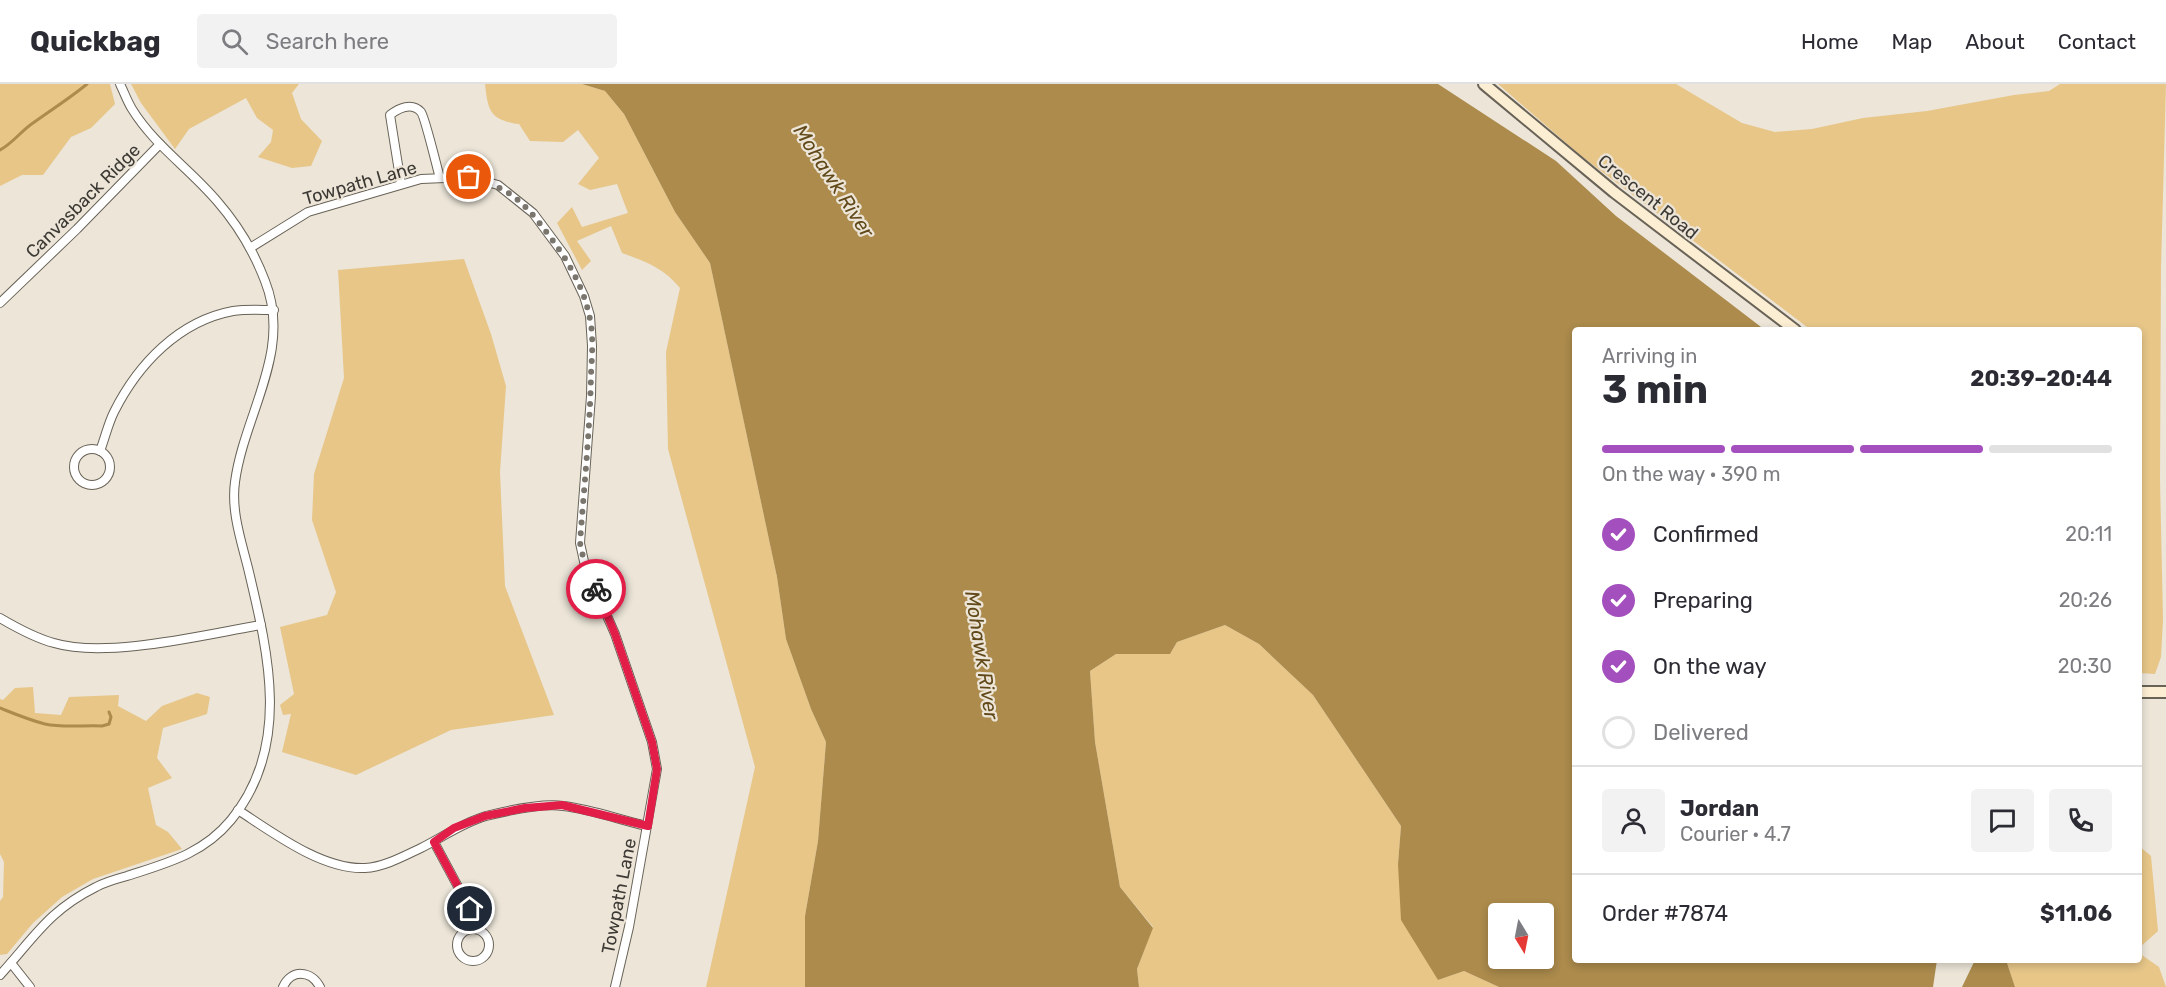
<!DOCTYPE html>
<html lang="en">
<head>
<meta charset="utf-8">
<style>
	:root { --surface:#fff; --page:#f2f2f3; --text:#2b2b33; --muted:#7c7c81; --line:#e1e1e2; --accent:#a34fbd }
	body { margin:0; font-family:Rubik,sans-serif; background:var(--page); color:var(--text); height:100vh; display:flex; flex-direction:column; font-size:22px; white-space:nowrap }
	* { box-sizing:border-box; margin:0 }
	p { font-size:20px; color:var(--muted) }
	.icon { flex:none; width:33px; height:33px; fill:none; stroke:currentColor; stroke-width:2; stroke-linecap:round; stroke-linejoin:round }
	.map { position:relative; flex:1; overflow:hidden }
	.drawer { position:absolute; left:1572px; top:243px; width:570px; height:636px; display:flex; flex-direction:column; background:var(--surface); border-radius:6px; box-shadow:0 3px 9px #0003 }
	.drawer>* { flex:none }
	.needle { width:39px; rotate:170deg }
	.fabs { position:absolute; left:1488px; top:819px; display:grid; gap:12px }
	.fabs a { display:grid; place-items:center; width:66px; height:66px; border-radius:6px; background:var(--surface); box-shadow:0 3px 9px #0003; font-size:30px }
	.pin { position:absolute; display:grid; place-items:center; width:51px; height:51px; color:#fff; margin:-26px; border:3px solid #fff; border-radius:50%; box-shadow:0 2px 6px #0007 }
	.courier { position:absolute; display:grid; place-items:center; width:60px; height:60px; margin:-30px; border:4px solid #e11d48; border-radius:50%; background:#fff; color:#222; box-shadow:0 2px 8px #0007 }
	.overview em { font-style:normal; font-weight:700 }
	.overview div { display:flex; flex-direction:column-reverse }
	.overview { display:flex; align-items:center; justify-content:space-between; height:102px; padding:0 30px }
	h1 { font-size:39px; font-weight:700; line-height:45px }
	.bar { display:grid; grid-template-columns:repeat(4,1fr); gap:9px 6px; align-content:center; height:72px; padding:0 30px }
	.bar i { height:8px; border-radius:4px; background:var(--line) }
	.bar .current { background:var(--accent) }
	.bar p { grid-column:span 4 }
	.line { display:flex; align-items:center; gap:15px; padding:0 30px; border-top:2px solid var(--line) }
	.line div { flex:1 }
	.round { display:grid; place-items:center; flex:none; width:63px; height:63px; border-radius:6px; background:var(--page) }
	ol { padding:0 30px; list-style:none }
	li { display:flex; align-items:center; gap:18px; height:66px }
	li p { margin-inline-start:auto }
	li .icon { padding:6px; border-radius:50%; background:var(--accent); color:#fff; stroke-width:4 }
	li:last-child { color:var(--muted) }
	li i { width:33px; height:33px; border:3px solid var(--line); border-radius:50% }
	header { display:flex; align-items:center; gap:36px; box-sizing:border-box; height:84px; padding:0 30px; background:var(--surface); border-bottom:2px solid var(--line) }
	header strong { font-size:28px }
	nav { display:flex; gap:33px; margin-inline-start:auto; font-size:21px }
	.search { width:420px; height:54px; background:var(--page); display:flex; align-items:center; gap:15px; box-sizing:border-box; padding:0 21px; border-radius:6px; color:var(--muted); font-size:22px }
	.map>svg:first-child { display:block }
	.green { fill:#e7c688 }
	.water { fill:#ac8b4c; fill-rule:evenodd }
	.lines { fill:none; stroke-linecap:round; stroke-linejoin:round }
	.stream { stroke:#ac8b4c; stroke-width:3 }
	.street-casing { stroke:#686257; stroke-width:10 }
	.secondary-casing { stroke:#686257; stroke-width:14 }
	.street { stroke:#fff; stroke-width:8 }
	.secondary { stroke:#fceed3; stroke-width:10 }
	.done { stroke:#7a766e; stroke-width:6; stroke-dasharray:0 10.8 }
	.route { stroke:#e11d48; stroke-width:8 }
	.labels { text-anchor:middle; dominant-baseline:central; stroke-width:4.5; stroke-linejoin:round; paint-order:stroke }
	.street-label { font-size:18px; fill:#3d3a35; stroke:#ece5d8 }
	.water-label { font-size:20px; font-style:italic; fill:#614919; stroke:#ece5d8 }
</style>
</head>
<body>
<header>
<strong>Quickbag</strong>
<div class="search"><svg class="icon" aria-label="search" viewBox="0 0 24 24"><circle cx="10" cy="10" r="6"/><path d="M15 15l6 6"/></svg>Search here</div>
<nav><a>Home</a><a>Map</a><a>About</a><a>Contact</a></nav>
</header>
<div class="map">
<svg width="2166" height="903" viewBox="0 0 2166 903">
	<rect width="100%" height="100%" fill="#ece5d8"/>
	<g class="green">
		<path d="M 0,0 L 110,0 L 115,20 L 91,44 L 71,53 L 43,91 L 22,91 L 0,102 Z"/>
		<path d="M 131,0 L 299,0 L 292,9 L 301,35 L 322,57 L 311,82 L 292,84 L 258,73 L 271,58 L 273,46 L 257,34 L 246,14 L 189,45 L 175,65 L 141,19 Z"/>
		<path d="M 485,0 L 582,0 L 605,7 L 624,30 L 675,128 L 710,179 L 777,493 L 786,555 L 811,625 L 826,658 L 818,757 L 805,832 L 805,903 L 706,903 L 755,683 L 668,365 L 666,268 L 680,204 C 665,185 645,177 622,169 L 611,142 L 577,157 L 591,177 L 582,186 L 557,139 L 572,123 L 582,143 L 628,129 L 617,100 L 590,106 L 578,100 L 599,74 L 578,46 L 563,58 L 530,57 L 519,40 C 490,36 488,27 485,0 Z"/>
		<path d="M 1498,0 L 1676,0 L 1742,39 L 1775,48 L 1812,45 L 1863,34 L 1927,27 L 2014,11 L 2049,7 L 2060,0 L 2166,0 L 2161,184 L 2160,396 L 2163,535 L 2161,573 L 2155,590 L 2139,589 L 2139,246 L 1811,246 L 1580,71 Z"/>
		<path d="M 464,175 L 491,250 L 506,302 L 500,388 L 505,502 L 554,631 L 451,646 L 356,691 L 282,668 L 291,630 L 283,631 L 280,621 L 294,610 L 280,543 L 327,531 L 336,508 L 312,436 L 314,390 L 344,294 L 338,186 Z"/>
		<path d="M 1225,541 L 1259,560 L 1313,611 L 1401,742 L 1398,780 L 1438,896 L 1464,887 L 1499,903 L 1139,903 L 1137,885 L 1153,843 L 1120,803 L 1095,658 L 1090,587 L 1116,570 L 1170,570 L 1177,558 Z"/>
		<path d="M 33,603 L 35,629 L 61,631 L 69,613 L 119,611 L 118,622 L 146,637 L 162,622 L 197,609 L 210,613 L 207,630 L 163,644 L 157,674 L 172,694 L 148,704 L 156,741 L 168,748 L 182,765 L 93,795 L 62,813 L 33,839 L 7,870 L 0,871 L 0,817 L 3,813 L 4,778 L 0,770 L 0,615 L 3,616 L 15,604 Z"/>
		<path d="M 2139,762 L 2151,772 L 2158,847 L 2139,864 Z"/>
		<path d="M 2139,869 L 2159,883 L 2166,903 L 2015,903 L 2006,876 L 2139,876 Z"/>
	</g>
	<g class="water">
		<path d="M 582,0 L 1438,0 L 1556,77 L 1616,132 L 1765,246 L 1575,246 L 1575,876 L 1937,876 L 1933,903 L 1499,903 L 1464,887 L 1438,896 L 1401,836 L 1398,780 L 1401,742 L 1313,611 L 1259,560 L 1225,541 L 1177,558 L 1170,570 L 1116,570 L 1090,587 L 1095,658 L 1120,803 L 1153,844 L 1137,885 L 1139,903 L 805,903 L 805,832 L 818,757 L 826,658 L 811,625 L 786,555 L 777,493 L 710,179 L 675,128 L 624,30 L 605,7 ZM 1498,830 L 1544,830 L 1544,874 L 1498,874 Z"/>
		<path d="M 1975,876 L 2006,876 L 2015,903 L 1962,903 Z"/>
	</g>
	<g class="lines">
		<g class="stream">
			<path d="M 0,66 C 13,59 21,47 33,39 C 51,26 70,14 87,0"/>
			<path d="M 0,624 C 15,630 29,636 45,640 C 63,644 84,641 102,642 L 109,640 L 111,633 L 109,628"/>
		</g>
		<g class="street-casing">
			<g id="street">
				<path d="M 401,100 L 390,31 C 399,24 412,18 421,28 C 425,33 437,84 440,94"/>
				<path d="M 250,164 L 308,128 L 421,95 L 469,93 L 498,101 L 533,129 L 565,172 L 584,212 L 590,232 L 592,262 L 591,312 L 580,459 L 585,482 L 615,550 L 652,658 L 657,685 L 629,843 L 615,903"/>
				<path d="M 0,219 L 77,145 L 160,60"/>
				<circle cx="92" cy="383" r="18"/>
				<path d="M 100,367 C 105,354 108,340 114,328 C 138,280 179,237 233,227 C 246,225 261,226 274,226"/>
				<path d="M 0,534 C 17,544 35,554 54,559 C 107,575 207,550 261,541"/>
				<path d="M 238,726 C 272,748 322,786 365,784 C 384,783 404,772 421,764 C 443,753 462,739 486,732 C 506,727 543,719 563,722 C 591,725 620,736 647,742"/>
				<path d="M 434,758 L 470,825 L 476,845"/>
				<circle cx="473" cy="861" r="16"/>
				<path d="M 11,879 L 30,903"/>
				<path d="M 0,891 C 34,854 48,827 96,803 C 105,798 116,795 127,792 C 167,779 203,770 231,736 C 292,662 268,568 248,484 C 241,456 231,427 235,398 C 244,330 293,267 265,197 C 254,168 237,140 217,117 C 190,85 154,61 132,25 C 127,17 124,8 120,0"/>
				<path d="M 283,903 C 291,885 311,886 320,903"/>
			</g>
		</g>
		<g class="secondary-casing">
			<g id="secondary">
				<path d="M 1484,0 L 1614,108 L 1795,246"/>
				<path d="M 2139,608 L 2166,608"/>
			</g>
		</g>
		<use href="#street" class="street"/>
		<use href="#secondary" class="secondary"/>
	</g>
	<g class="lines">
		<path class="done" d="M 469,93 C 511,105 522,116 548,150 C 566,174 583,201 589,231 C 594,249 592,271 591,290 C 590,346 584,403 580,459 L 585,482 L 596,505"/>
		<path class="route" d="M 470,825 L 434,758 L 454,744 L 485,732 L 525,724 L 562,721 L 648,742 L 657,685 L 652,658 L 615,550 L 596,505"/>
	</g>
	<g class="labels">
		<g class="street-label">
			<text transform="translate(360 99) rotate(-16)">Towpath Lane</text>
			<text transform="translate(1648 113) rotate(39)">Crescent Road</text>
			<text transform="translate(83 117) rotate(-45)">Canvasback Ridge</text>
			<text transform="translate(619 812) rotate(-79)">Towpath Lane</text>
		</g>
		<g class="water-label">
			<text transform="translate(834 97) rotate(57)">Mohawk River</text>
			<text transform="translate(982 571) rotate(81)">Mohawk River</text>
		</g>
	</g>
</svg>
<div class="fabs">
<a><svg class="needle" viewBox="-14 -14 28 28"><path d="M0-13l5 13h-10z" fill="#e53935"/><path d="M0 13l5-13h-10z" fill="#7c7c81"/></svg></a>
</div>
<div class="pin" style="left:469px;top:93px;background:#ea580c"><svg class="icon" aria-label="bag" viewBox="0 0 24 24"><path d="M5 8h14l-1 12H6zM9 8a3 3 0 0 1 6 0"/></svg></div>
<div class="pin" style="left:470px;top:825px;background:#1f2937"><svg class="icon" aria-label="home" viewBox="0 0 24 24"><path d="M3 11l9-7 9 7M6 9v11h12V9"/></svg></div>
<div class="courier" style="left:596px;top:505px"><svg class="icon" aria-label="bike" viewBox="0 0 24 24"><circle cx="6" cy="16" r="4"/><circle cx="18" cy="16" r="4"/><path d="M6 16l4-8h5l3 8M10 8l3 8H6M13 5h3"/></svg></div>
<section class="drawer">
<div class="overview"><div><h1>3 min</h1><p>Arriving in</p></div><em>20:39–20:44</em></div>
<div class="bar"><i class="current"></i><i class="current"></i><i class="current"></i><i></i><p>On the way · 390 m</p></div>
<ol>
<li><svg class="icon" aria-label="check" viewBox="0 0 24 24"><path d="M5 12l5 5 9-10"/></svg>Confirmed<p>20:11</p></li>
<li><svg class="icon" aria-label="check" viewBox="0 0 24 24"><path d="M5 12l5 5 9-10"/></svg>Preparing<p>20:26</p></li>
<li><svg class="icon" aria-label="check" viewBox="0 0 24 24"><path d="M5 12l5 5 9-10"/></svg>On the way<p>20:30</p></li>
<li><i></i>Delivered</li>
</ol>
<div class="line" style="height:108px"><a class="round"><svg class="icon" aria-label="person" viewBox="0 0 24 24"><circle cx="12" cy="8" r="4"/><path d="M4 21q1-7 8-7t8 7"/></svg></a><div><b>Jordan</b><p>Courier · 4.7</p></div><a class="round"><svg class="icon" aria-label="chat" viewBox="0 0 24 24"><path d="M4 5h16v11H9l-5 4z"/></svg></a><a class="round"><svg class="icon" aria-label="phone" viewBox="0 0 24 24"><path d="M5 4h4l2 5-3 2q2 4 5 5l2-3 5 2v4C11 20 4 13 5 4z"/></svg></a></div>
<div class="line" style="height:78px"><div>Order #7874</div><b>$11.06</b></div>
</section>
</div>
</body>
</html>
